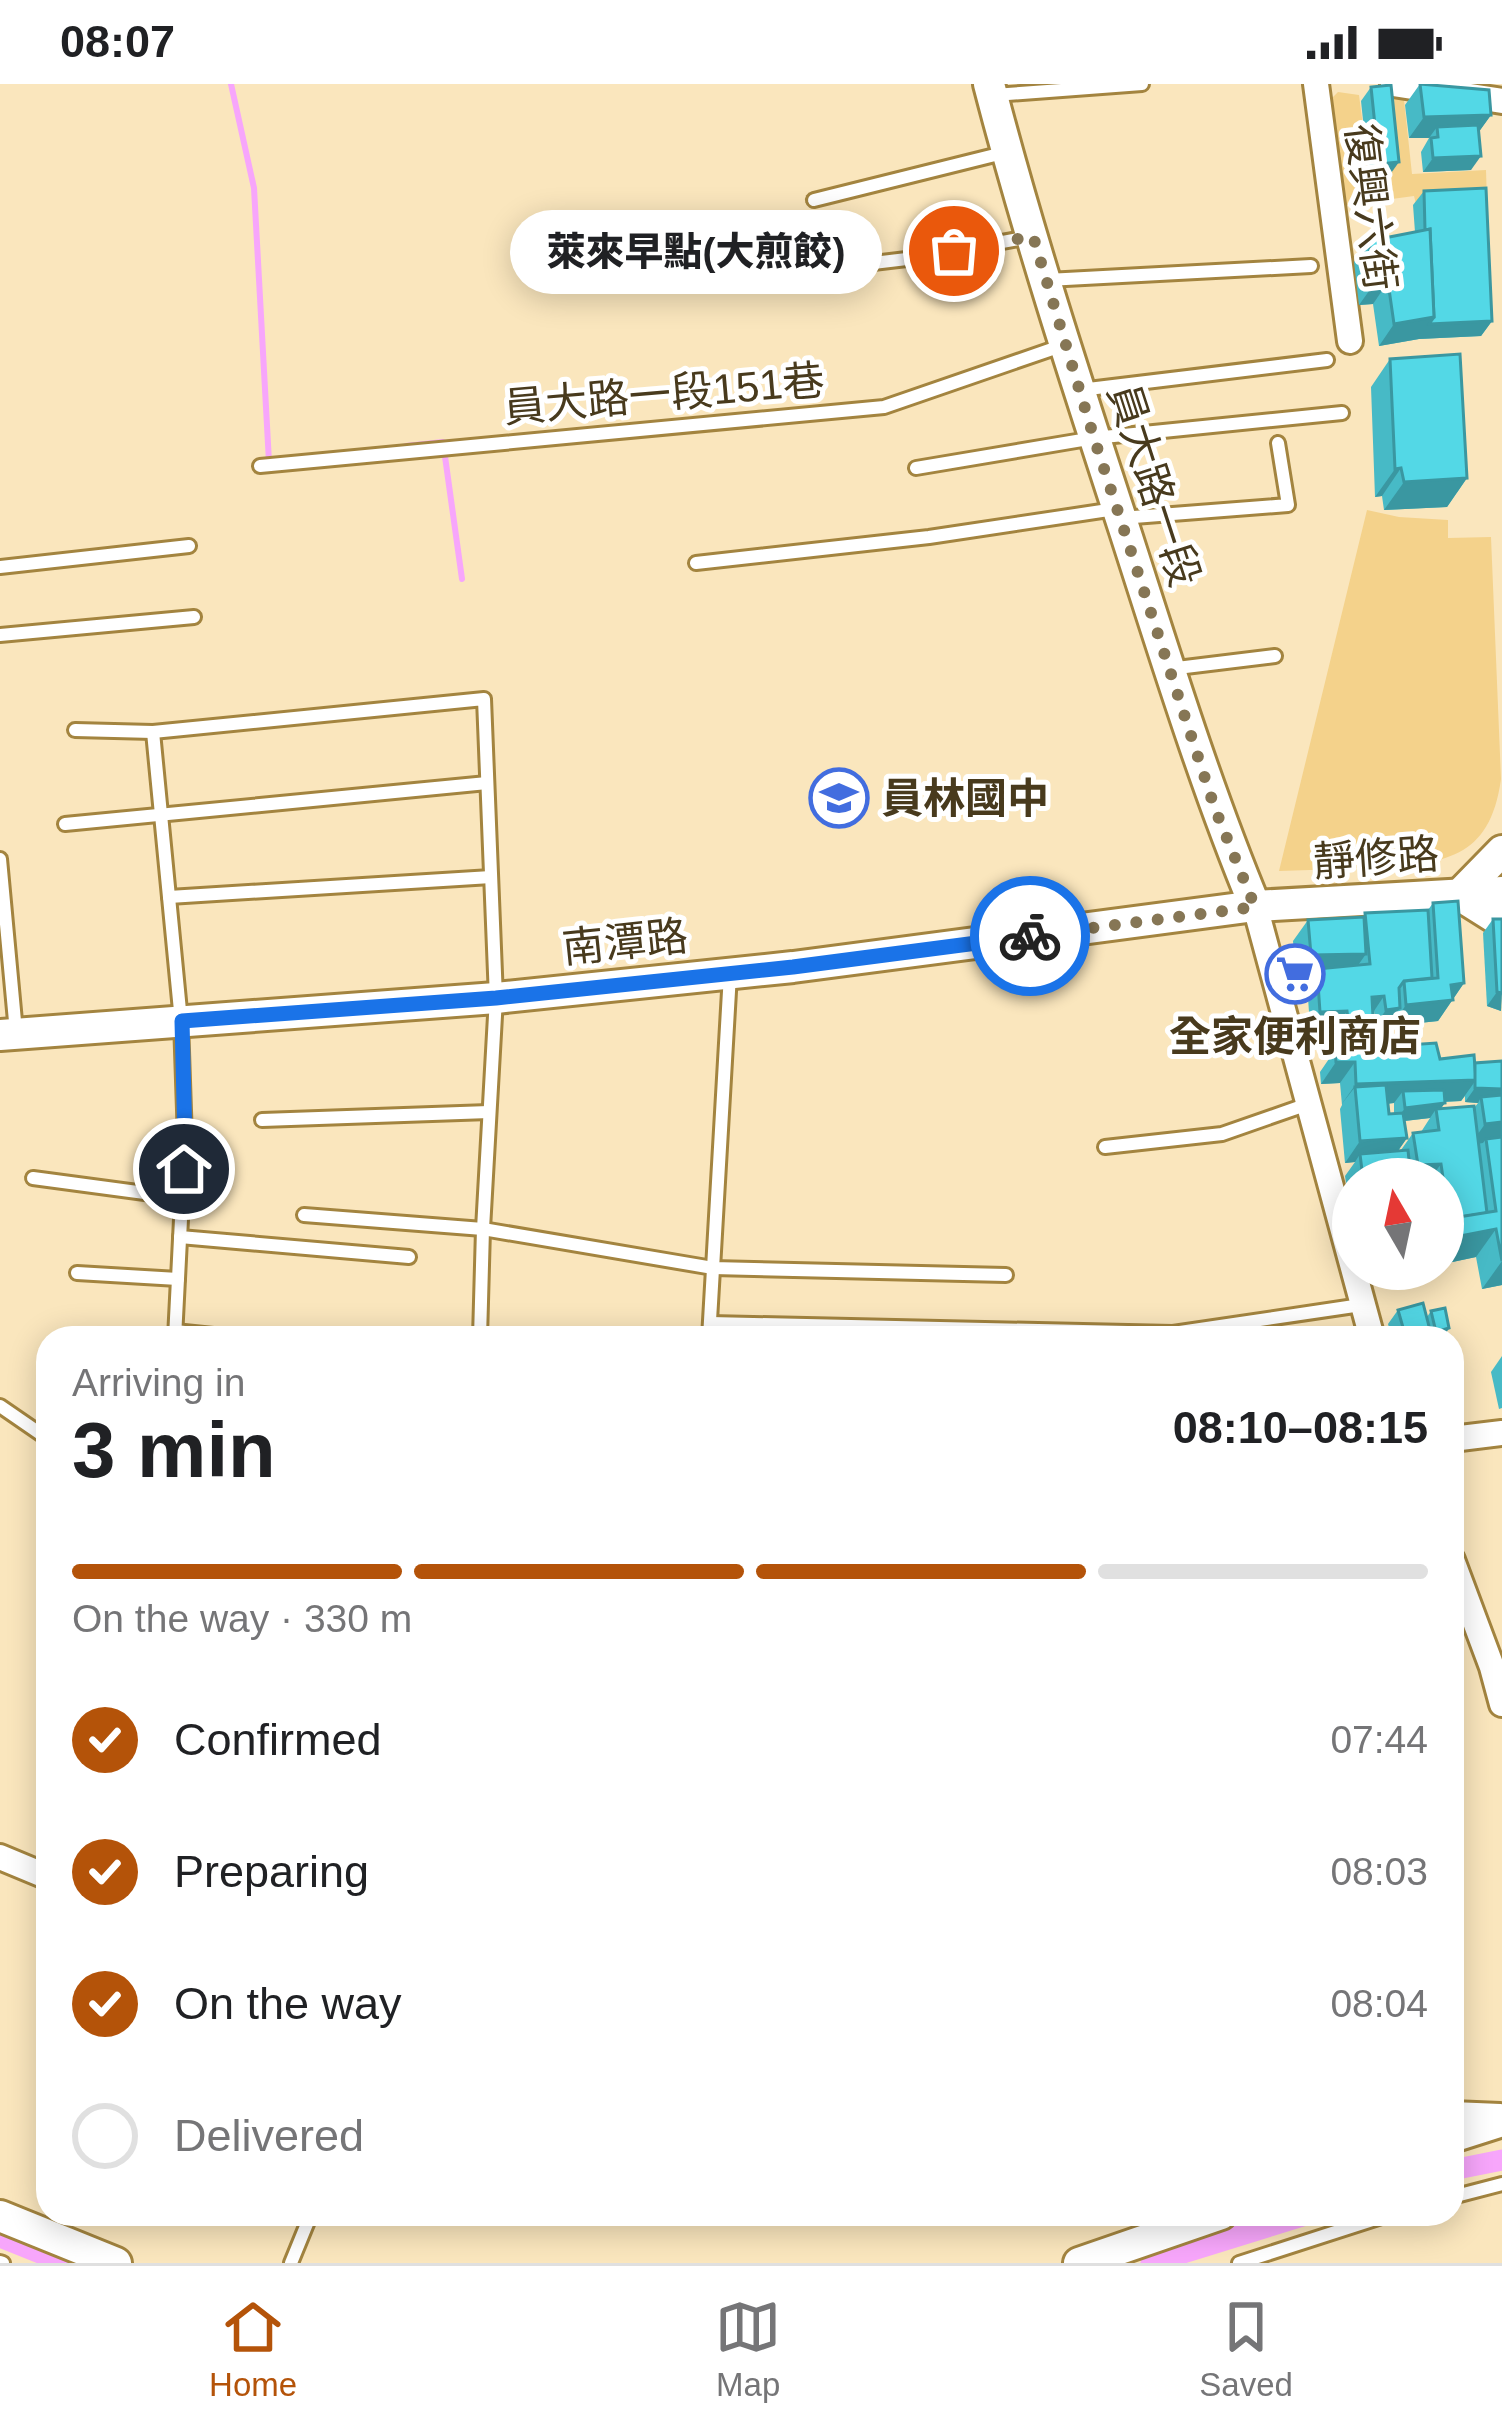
<!DOCTYPE html>
<html lang="en">
<head>
<meta charset="utf-8">
<style>
	:root { --surface:#fff; --page:#f2f2f2; --text:#202124; --muted:#757577; --line:#e0e0e0; --accent:#b45309 }
	body { margin:0; font-family:Arial,"Noto Sans TC",sans-serif; background:var(--page); color:var(--text); height:100vh; display:flex; flex-direction:column; font-size:45px; white-space:nowrap }
	* { box-sizing:border-box; margin:0 }
	p { font-size:39px; color:var(--muted) }
	.icon { flex:none; width:66px; height:66px; fill:none; stroke:currentColor; stroke-width:2; stroke-linecap:round; stroke-linejoin:round }
	.map { position:relative; flex:1; overflow:hidden }
	.sheet { position:absolute; left:36px; top:1242px; width:1428px; height:900px; display:flex; flex-direction:column; background:var(--surface); border-radius:36px; box-shadow:0 6px 30px #0003 }
	.sheet>* { flex:none }
	.needle { width:78px; rotate:351deg }
	.fabs { position:absolute; left:1332px; top:1074px; display:grid; gap:24px }
	.fabs a { display:grid; place-items:center; width:132px; height:132px; border-radius:50%; background:var(--surface); box-shadow:0 6px 30px #0003; font-size:60px }
	.pin { position:absolute; display:grid; place-items:center; width:102px; height:102px; color:#fff; margin:-51px; border:6px solid #fff; border-radius:50%; box-shadow:0 3px 12px #0007 }
	.courier { position:absolute; display:grid; place-items:center; width:120px; height:120px; margin:-60px; border:9px solid #1a73e8; border-radius:50%; background:#fff; color:#222; box-shadow:0 3px 15px #0007 }
	.bubble { position:absolute; height:84px; border-radius:42px; background:var(--surface); box-shadow:0 6px 30px #0003; font-size:39px; font-weight:800; line-height:84px; text-align:center }
	.overview em { font-style:normal; font-weight:800 }
	.overview div { display:flex; flex-direction:column-reverse }
	.overview { display:flex; align-items:center; justify-content:space-between; height:204px; padding:0 36px }
	h1 { font-size:78px; font-weight:800; line-height:90px }
	.bar { display:grid; grid-template-columns:repeat(4,1fr); gap:18px 12px; align-content:center; height:144px; padding:0 36px }
	.bar i { height:15px; border-radius:9px; background:var(--line) }
	.bar .active { background:var(--accent) }
	.bar p { grid-column:span 4 }
	ol { padding:0 36px; list-style:none }
	li { display:flex; align-items:center; gap:36px; height:132px }
	li p { margin-inline-start:auto }
	li .icon { padding:12px; border-radius:50%; background:var(--accent); color:#fff; stroke-width:4 }
	li:last-child { color:var(--muted) }
	li i { width:66px; height:66px; border:6px solid var(--line); border-radius:50% }
	.status { display:flex; justify-content:space-between; align-items:center; height:84px; padding:0 60px; background:var(--surface); direction:ltr }
	.status svg { height:33px; fill:currentColor }
	.tabs { display:flex; justify-content:space-around; align-items:center; height:168px; border-top:3px solid var(--line); background:var(--surface); font-size:33px; color:var(--muted) }
	.tabs a { display:grid; justify-items:center; gap:6px }
	.tabs .active { color:var(--accent) }
	.map>svg:first-child { display:block }
	.green { fill:#f4d28b }
	.lines { fill:none; stroke-linecap:round; stroke-linejoin:round }
	.stream { stroke:#f7a6fb; stroke-width:6 }
	.canal { stroke:#f7a6fb; stroke-width:21 }
	.service-casing { stroke:#a3843f; stroke-width:18 }
	.minor-casing { stroke:#a3843f; stroke-width:30 }
	.tertiary-casing { stroke:#a3843f; stroke-width:36 }
	.service { stroke:#fff; stroke-width:12 }
	.minor { stroke:#fff; stroke-width:24 }
	.tertiary { stroke:#fff; stroke-width:30 }
	.wall { fill:#47bac6; fill-rule:evenodd }
	.shaded-wall { fill:#3a97a1 }
	.building { fill:#53d8e6; stroke:#3a97a1; stroke-width:3 }
	.done { stroke:#867655; stroke-width:12; stroke-dasharray:0 21.6 }
	.route { stroke:#1a73e8; stroke-width:15 }
	.labels { text-anchor:middle; dominant-baseline:central; stroke-width:10; stroke-linejoin:round; paint-order:stroke }
	.street-label { font-size:42px; fill:#483a1d; stroke:#fff }
	.poi-label { font-size:42px; font-weight:bold; fill:#483a1d; stroke:#fff; text-anchor:start }
</style>
</head>
<body>
<div class="status"><b>08:07</b><svg viewBox="0 0 49 12"><path d="M0 12V9h3v3zM5 12V6h3v6zM10 12V3h3v9zM15 12V0h3v12zM26 1h20v11H26zM47 4h2v5h-2z"/></svg></div>
<div class="map">
<svg width="1502" height="2179" viewBox="0 0 1502 2179">
	<rect width="100%" height="100%" fill="#fae6bd"/>
	<g class="green">
		<path d="M 1338,8 L 1359,11 L 1370,95 L 1390,92 L 1382,13 L 1404,16 L 1412,90 L 1486,86 L 1487,118 L 1416,120 L 1414,112 L 1340,122 L 1327,19 Z"/>
		<path d="M 1367,426 L 1399,433 L 1448,436 L 1448,454 L 1491,453 L 1501,695 C 1490,776 1443,780 1373,783 C 1341,785 1310,786 1279,787 Z"/>
	</g>
	<g class="lines">
		<g class="stream">
			<path d="M 231,0 L 254,104 L 269,378 L 273,377"/>
			<path d="M 406,362 L 443,358 L 462,495"/>
		</g>
		<g class="canal">
			<path d="M 1452,2086 L 1502,2076"/>
			<path d="M 0,2153 L 65,2179"/>
			<path d="M 1151,2179 L 1309,2130"/>
		</g>
		<g class="service-casing">
			<g id="service">
				<path d="M 994,11 L 1142,0"/>
				<path d="M 814,116 L 1007,68"/>
				<path d="M 781,190 L 915,174 L 1029,153"/>
				<path d="M 1047,196 L 1311,182"/>
				<path d="M 1080,306 L 1327,276"/>
				<path d="M 260,382 L 884,323 L 1061,262"/>
				<path d="M 916,384 L 1094,354 L 1342,329"/>
				<path d="M 1121,434 L 1288,421 L 1278,359"/>
				<path d="M 696,479 L 929,453 L 1115,425"/>
				<path d="M 0,483 L 189,462"/>
				<path d="M 0,551 L 194,533"/>
				<path d="M 1169,585 L 1275,572"/>
				<path d="M 75,646 L 153,648 L 484,615 L 496,914 L 483,1145 L 480,1254"/>
				<path d="M 153,648 L 181,937 L 185,1056 L 175,1254"/>
				<path d="M 65,740 L 487,699"/>
				<path d="M 0,775 L 16,948"/>
				<path d="M 169,813 L 491,793"/>
				<path d="M 262,1036 L 489,1028"/>
				<path d="M 1105,1063 L 1222,1050 L 1308,1020"/>
				<path d="M 33,1094 L 182,1114"/>
				<path d="M 304,1131 L 483,1145 L 713,1184 L 1006,1191"/>
				<path d="M 180,1153 L 409,1173"/>
				<path d="M 77,1189 L 178,1195"/>
				<path d="M 710,1239 L 1173,1249 L 1361,1221"/>
				<path d="M 175,1247 L 242,1254"/>
				<path d="M 709,1254 L 730,890"/>
				<path d="M 0,1322 L 48,1355"/>
				<path d="M 1452,2113 L 1502,2100"/>
				<path d="M 0,2178 L 3,2179"/>
				<path d="M 291,2179 L 311,2130"/>
				<path d="M 1239,2179 L 1391,2130"/>
			</g>
		</g>
		<g class="minor-casing">
			<g id="minor">
				<path d="M 1316,0 L 1350,257"/>
				<path d="M 1393,0 L 1502,17"/>
				<path d="M 1255,822 L 1372,1254"/>
				<path d="M 1452,1355 L 1502,1349"/>
				<path d="M 1452,1476 L 1492,1583 L 1502,1620"/>
				<path d="M 0,1773 L 48,1793"/>
				<path d="M 1452,2030 L 1500,2032"/>
			</g>
		</g>
		<g class="tertiary-casing">
			<g id="tertiary">
				<path d="M 989,0 C 1028,150 1076,297 1124,444 C 1165,571 1204,699 1255,822"/>
				<path d="M 1502,767 L 1459,811 L 1502,838"/>
				<path d="M 0,951 L 496,914 L 793,883 L 1255,822 L 1502,808"/>
				<path d="M 1452,2053 L 1502,2037"/>
				<path d="M 0,2132 L 116,2179"/>
				<path d="M 1079,2179 L 1221,2130"/>
			</g>
		</g>
		<use href="#service" class="service"/>
		<use href="#minor" class="minor"/>
		<use href="#tertiary" class="tertiary"/>
	</g>
	<g class="wall">
		<path d="M 1420,0 L 1491,31 L 1479,47 L 1471,86 L 1423,88 L 1421,68 L 1429,54 L 1409,54 L 1405,21 Z"/>
		<path d="M 1371,3 L 1389,92 L 1369,94 L 1361,17 Z"/>
		<path d="M 1424,107 L 1492,237 L 1481,252 L 1419,255 L 1379,262 L 1373,220 L 1359,221 L 1354,178 L 1369,157 L 1415,148 L 1413,121 Z"/>
		<path d="M 1390,275 L 1467,394 L 1447,423 L 1384,426 L 1382,412 L 1375,413 L 1371,303 Z"/>
		<path d="M 1433,819 L 1464,899 L 1438,937 L 1391,942 L 1391,938 L 1376,940 L 1374,927 L 1363,947 L 1338,949 L 1337,941 L 1310,942 L 1307,900 L 1312,892 L 1296,893 L 1293,857 L 1308,836 L 1363,833 L 1365,829 L 1428,826 Z"/>
		<path d="M 1493,835 L 1502,835 L 1501,927 L 1487,922 L 1483,849 Z"/>
		<path d="M 1335,966 L 1475,979 L 1502,977 L 1502,1201 L 1482,1205 L 1476,1173 L 1443,1180 L 1443,1095 L 1353,1095 L 1353,1147 L 1345,1092 L 1355,1078 L 1345,1079 L 1340,1025 L 1342,1021 L 1340,999 L 1321,1000 L 1320,988 ZM 1465,1012 L 1465,1018 L 1478,1019 L 1474,1024 L 1440,1025 L 1445,1018 L 1461,1017 ZM 1394,1019 L 1394,1030 L 1389,1030 L 1388,1020 ZM 1430,1034 L 1421,1048 L 1413,1049 L 1401,1066 L 1398,1067 L 1407,1054 L 1405,1037 Z"/>
		<path d="M 1398,1226 L 1427,1233 L 1431,1227 L 1449,1244 L 1444,1252 L 1435,1254 L 1392,1254 L 1388,1240 Z"/>
		<path d="M 1502,1272 L 1502,1324 L 1499,1325 L 1491,1288 Z"/>
	</g>
	<g class="shaded-wall">
		<path d="M 1491,31 L 1476,52 L 1437,43 L 1429,54 L 1409,54 L 1424,33 Z"/>
		<path d="M 1481,72 L 1471,86 L 1423,88 L 1433,74 Z"/>
		<path d="M 1399,78 L 1389,92 L 1369,94 L 1379,80 Z"/>
		<path d="M 1388,198 L 1373,220 L 1359,221 L 1374,200 Z"/>
		<path d="M 1434,233 L 1492,237 L 1481,252 L 1419,255 L 1379,262 L 1394,240 Z"/>
		<path d="M 1401,384 L 1382,412 L 1375,413 L 1395,385 Z"/>
		<path d="M 1467,394 L 1447,423 L 1384,426 L 1404,398 Z"/>
		<path d="M 1366,870 L 1351,891 L 1317,885 L 1312,892 L 1296,893 L 1311,871 Z"/>
		<path d="M 1464,899 L 1438,937 L 1391,942 L 1406,921 L 1451,901 Z"/>
		<path d="M 1497,908 L 1502,909 L 1501,927 L 1487,922 Z"/>
		<path d="M 1384,912 L 1374,927 L 1362,928 L 1372,913 Z"/>
		<path d="M 1400,924 L 1390,938 L 1376,940 L 1386,926 Z"/>
		<path d="M 1347,927 L 1337,941 L 1310,942 L 1320,928 Z"/>
		<path d="M 1373,933 L 1363,947 L 1338,949 L 1348,935 Z"/>
		<path d="M 1336,978 L 1355,978 L 1340,999 L 1321,1000 Z"/>
		<path d="M 1476,996 L 1461,1017 L 1404,1019 L 1403,1007 L 1394,1019 L 1357,1021 L 1355,1003 L 1341,1021 L 1356,1000 Z"/>
		<path d="M 1475,1004 L 1502,1004 L 1502,1013 L 1481,1013 L 1478,1019 L 1465,1018 Z"/>
		<path d="M 1445,1019 L 1437,1030 L 1436,1025 L 1430,1034 L 1395,1038 L 1405,1024 Z"/>
		<path d="M 1502,1038 L 1502,1057 L 1486,1055 L 1483,1059 L 1470,1061 L 1485,1040 Z"/>
		<path d="M 1407,1054 L 1392,1075 L 1360,1070 L 1355,1078 L 1345,1079 L 1360,1057 Z"/>
		<path d="M 1441,1080 L 1430,1095 L 1408,1095 L 1418,1081 Z"/>
		<path d="M 1496,1145 L 1476,1173 L 1443,1180 L 1443,1164 L 1450,1154 Z"/>
		<path d="M 1502,1177 L 1502,1201 L 1482,1205 Z"/>
		<path d="M 1449,1244 L 1444,1252 L 1432,1254 L 1436,1248 Z"/>
	</g>
	<g class="building">
		<path d="M 1420,0 L 1489,6 L 1491,31 L 1424,33 Z"/>
		<path d="M 1391,1 L 1399,78 L 1379,80 L 1371,3 Z"/>
		<path d="M 1478,41 L 1481,72 L 1433,74 L 1431,54 L 1438,53 L 1437,43 Z"/>
		<path d="M 1486,104 L 1492,237 L 1429,240 L 1434,233 L 1430,145 L 1425,146 L 1424,107 Z"/>
		<path d="M 1430,145 L 1434,233 L 1394,240 L 1388,198 L 1374,200 L 1369,157 Z"/>
		<path d="M 1460,270 L 1467,394 L 1404,398 L 1401,384 L 1395,385 L 1390,275 Z"/>
		<path d="M 1458,817 L 1464,899 L 1451,901 L 1453,916 L 1406,921 L 1404,897 L 1438,894 L 1433,819 Z"/>
		<path d="M 1428,826 L 1432,894 L 1404,897 L 1399,904 L 1400,924 L 1386,926 L 1384,912 L 1372,913 L 1373,933 L 1348,935 L 1347,927 L 1320,928 L 1317,885 L 1370,880 L 1365,829 Z"/>
		<path d="M 1364,833 L 1366,870 L 1311,871 L 1308,836 Z"/>
		<path d="M 1493,835 L 1502,835 L 1502,909 L 1497,908 Z"/>
		<path d="M 1436,959 L 1440,975 L 1474,971 L 1476,996 L 1356,1000 L 1355,978 L 1336,978 L 1335,966 Z"/>
		<path d="M 1502,977 L 1502,1005 L 1475,1004 L 1475,979 Z"/>
		<path d="M 1386,1001 L 1389,1030 L 1403,1029 L 1407,1054 L 1360,1057 L 1355,1003 Z"/>
		<path d="M 1444,1006 L 1445,1019 L 1405,1024 L 1403,1007 Z"/>
		<path d="M 1502,1011 L 1502,1038 L 1485,1040 L 1481,1013 Z"/>
		<path d="M 1474,1022 L 1487,1129 L 1448,1135 L 1447,1126 L 1443,1126 L 1443,1115 L 1446,1114 L 1441,1080 L 1418,1081 L 1413,1049 L 1439,1046 L 1436,1025 Z"/>
		<path d="M 1502,1053 L 1502,1177 L 1496,1145 L 1450,1154 L 1446,1135 L 1496,1127 L 1486,1055 Z"/>
		<path d="M 1408,1066 L 1411,1095 L 1363,1095 L 1360,1070 Z"/>
		<path d="M 1423,1219 L 1432,1254 L 1406,1254 L 1398,1226 Z"/>
		<path d="M 1445,1224 L 1449,1244 L 1436,1248 L 1431,1227 Z"/>
	</g>
	<g class="lines">
		<path class="done" d="M 954,167 L 1033,152 L 1094,354 L 1215,725 L 1255,823 L 1030,852"/>
		<path class="route" d="M 184,1085 L 185,1057 L 182,937 L 496,914 L 793,883 L 1030,852"/>
	</g>
	<defs>
		<g id="school-ring" transform="scale(3)"><circle r="9.5" fill="#fff" stroke="#426ddf" stroke-width="1.5"/><path d="M0-5L7-2L0 1L-7-2ZM-4 1L0 2.5L4 1V4Q0 6-4 4Z" fill="#426ddf"/></g>
		<g id="supermarket-ring" transform="scale(3)"><circle r="9.5" fill="#fff" stroke="#426ddf" stroke-width="1.5"/><path d="M-6-5.5h2.5l.6 2H6L4.5 2H-2.5L-4.4-4H-6ZM-1.5 3.2a1.3 1.3 0 1 0 .1 0ZM3 3.2a1.3 1.3 0 1 0 .1 0Z" fill="#426ddf"/></g>
	</defs>
	<g fill-rule="evenodd">
		<use href="#school-ring" x="839" y="714"/>
		<use href="#supermarket-ring" x="1295" y="890"/>
	</g>
	<g class="labels">
		<g class="street-label">
			<text transform="translate(1371 123) rotate(83)">復興六街</text>
			<text transform="translate(664 310) rotate(-5)">員大路一段151巷</text>
			<text transform="translate(1154 401) rotate(72)">員大路一段</text>
			<text transform="translate(1376 774) rotate(-4)">靜修路</text>
			<text transform="translate(625 858) rotate(-6)">南潭路</text>
		</g>
		<g class="poi-label">
			<text x="881" y="714">員林國中</text>
			<text x="1295" y="952" text-anchor="middle">全家便利商店</text>
		</g>
	</g>
</svg>
<div class="fabs">
<a><svg class="needle" viewBox="-14 -14 28 28"><path d="M0-13l5 13h-10z" fill="#e53935"/><path d="M0 13l5-13h-10z" fill="#757577"/></svg></a>
</div>
<div class="pin" style="left:954px;top:167px;background:#ea580c"><svg class="icon" aria-label="bag" viewBox="0 0 24 24"><path d="M5 8h14l-1 12H6zM9 8a3 3 0 0 1 6 0"/></svg></div>
<div class="pin" style="left:184px;top:1085px;background:#1f2937"><svg class="icon" aria-label="home" viewBox="0 0 24 24"><path d="M3 11l9-7 9 7M6 9v11h12V9"/></svg></div>
<div class="courier" style="left:1030px;top:852px"><svg class="icon" aria-label="bike" viewBox="0 0 24 24"><circle cx="6" cy="16" r="4"/><circle cx="18" cy="16" r="4"/><path d="M6 16l4-8h5l3 8M10 8l3 8H6M13 5h3"/></svg></div>
<div class="bubble" style="left:510px;top:126px;width:372px">萊來早點(大煎餃)</div>
<section class="sheet">
<div class="overview"><div><h1>3 min</h1><p>Arriving in</p></div><em>08:10–08:15</em></div>
<div class="bar"><i class="active"></i><i class="active"></i><i class="active"></i><i></i><p>On the way · 330 m</p></div>
<ol>
<li><svg class="icon" aria-label="check" viewBox="0 0 24 24"><path d="M5 12l5 5 9-10"/></svg>Confirmed<p>07:44</p></li>
<li><svg class="icon" aria-label="check" viewBox="0 0 24 24"><path d="M5 12l5 5 9-10"/></svg>Preparing<p>08:03</p></li>
<li><svg class="icon" aria-label="check" viewBox="0 0 24 24"><path d="M5 12l5 5 9-10"/></svg>On the way<p>08:04</p></li>
<li><i></i>Delivered</li>
</ol>
</section>
</div>
<nav class="tabs">
<a class="active"><svg class="icon" aria-label="home" viewBox="0 0 24 24"><path d="M3 11l9-7 9 7M6 9v11h12V9"/></svg>Home</a>
<a><svg class="icon" aria-label="map" viewBox="0 0 24 24"><path d="M3 6l6-2 6 2 6-2v14l-6 2-6-2-6 2zM9 4v14M15 6v14"/></svg>Map</a>
<a><svg class="icon" aria-label="saved" viewBox="0 0 24 24"><path d="M7 4h10v16l-5-4-5 4z"/></svg>Saved</a>
</nav>
</body>
</html>
